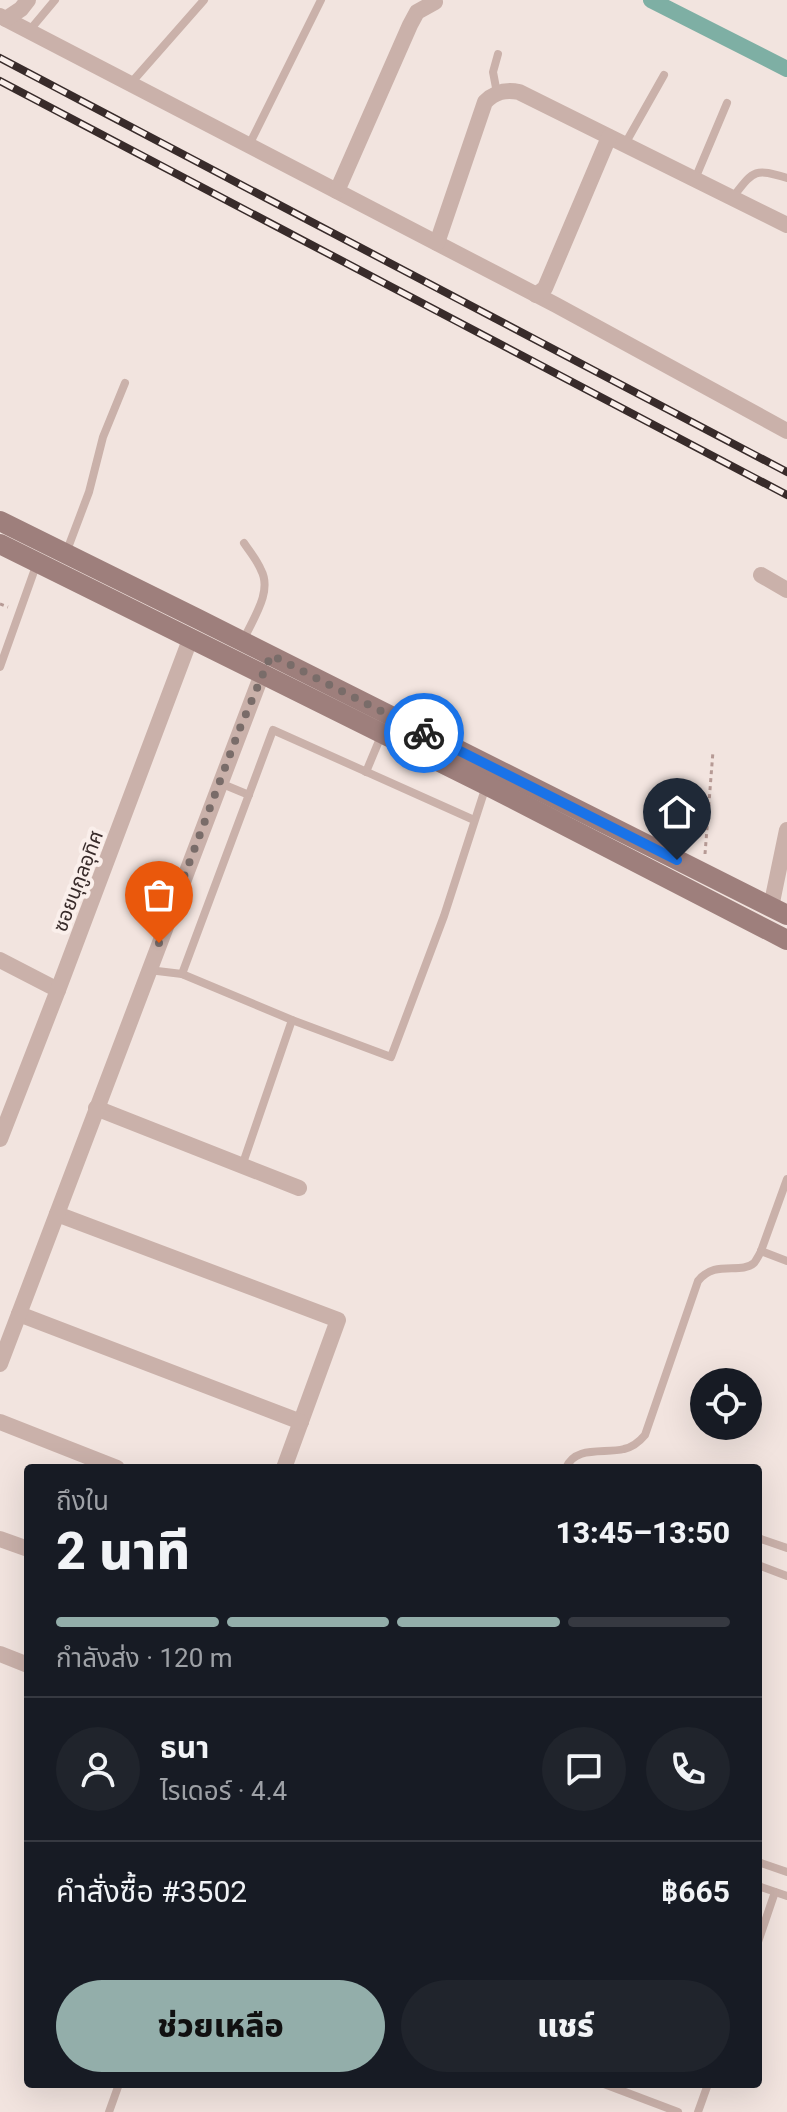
<!DOCTYPE html>
<html lang="th">
<head>
<meta charset="utf-8">
<style>
	:root { --surface:#171b24; --page:#20242c; --text:#f1f3f6; --muted:#9ea1a6; --line:#363941; --accent:#93aeaa }
	body { margin:0; font-family:Roboto,"Noto Sans Thai",sans-serif; background:var(--page); color:var(--text); height:100vh; display:flex; flex-direction:column; font-size:30px; white-space:nowrap }
	* { box-sizing:border-box; margin:0 }
	p { font-size:26px; color:var(--muted) }
	.icon { flex:none; width:44px; height:44px; fill:none; stroke:currentColor; stroke-width:2; stroke-linecap:round; stroke-linejoin:round }
	.map { position:relative; flex:1; overflow:hidden }
	.panel { position:absolute; left:24px; top:1464px; width:738px; height:624px; display:flex; flex-direction:column; background:var(--surface); border-radius:8px; box-shadow:0 8px 32px #0002 }
	.panel>* { flex:none }
	.controls { position:absolute; left:690px; top:1368px; display:grid; gap:16px }
	.controls a { display:grid; place-items:center; width:72px; height:72px; border-radius:50%; background:var(--surface); box-shadow:0 8px 32px #0002; font-size:40px }
	.pin { position:absolute; display:grid; place-items:center; width:68px; height:68px; color:#fff; margin:-82px -34px; border-radius:50% 50% 50% 0; rotate:-45deg; box-shadow:0 0 8px #0007 }
	.pin .icon { rotate:45deg }
	.courier { position:absolute; display:grid; place-items:center; width:80px; height:80px; margin:-40px; border:6px solid #1a73e8; border-radius:50%; background:#fff; color:#222; box-shadow:0 2px 10px #0007 }
	.headline em { font-style:normal; font-weight:800 }
	.headline div { display:flex; flex-direction:column-reverse }
	.headline { display:flex; align-items:center; justify-content:space-between; height:136px; padding:0 32px }
	h1 { font-size:52px; font-weight:800; line-height:60px }
	.bar { display:grid; grid-template-columns:repeat(4,1fr); gap:12px 8px; align-content:center; height:96px; padding:0 32px }
	.bar i { height:10px; border-radius:6px; background:var(--line) }
	.bar .active { background:var(--accent) }
	.bar p { grid-column:span 4 }
	.line { display:flex; align-items:center; gap:20px; padding:0 32px; border-top:2px solid var(--line) }
	.line div { flex:1 }
	.round { display:grid; place-items:center; flex:none; width:84px; height:84px; border-radius:42px; background:var(--page) }
	.action { display:flex; gap:16px; margin-top:auto; padding:16px 32px }
	.action a { flex:1; height:92px; border-radius:48px; background:var(--accent); color:#111; font-size:32px; font-weight:800; line-height:92px; text-align:center }
	.action a+a { background:var(--page); color:var(--text) }
	.map>svg:first-child { display:block }
	.lines { fill:none; stroke-linecap:round; stroke-linejoin:round }
	.canal { stroke:#7eafa4; stroke-width:16 }
	.path { stroke:#b69a95; stroke-width:3; stroke-dasharray:4 4; stroke-linecap:butt }
	.service { stroke:#cab1aa; stroke-width:8 }
	.minor { stroke:#cab1aa; stroke-width:16 }
	.secondary { stroke:#9e7f7c; stroke-width:20 }
	.rail-casing { stroke:#382b2a; stroke-width:8 }
	.rail { stroke:#faefeb; stroke-width:5; stroke-dasharray:15; stroke-linecap:butt }
	.done { stroke:#796c69; stroke-width:8; stroke-dasharray:0 14.4 }
	.route { stroke:#1a73e8; stroke-width:10 }
	.labels { text-anchor:middle; dominant-baseline:central; stroke-width:8; stroke-linejoin:round; paint-order:stroke }
	.street-label { font-size:20px; fill:#382b2a; stroke:#faefeb }
</style>
</head>
<body>
<div class="map">
<svg width="787" height="2112" viewBox="0 0 787 2112">
	<rect width="100%" height="100%" fill="#f2e4df"/>
	<g class="lines">
		<path class="canal" d="M 651,0 L 787,69"/>
		<g class="path">
			<path d="M 0,604 L 8,607"/>
			<path d="M 705,854 L 713,751"/>
		</g>
		<g class="service">
			<path d="M 29,31 L 55,0"/>
			<path d="M 131,83 L 204,0"/>
			<path d="M 497,93 L 493,72 L 498,54"/>
			<path d="M 625,144 L 664,75"/>
			<path d="M 249,145 L 321,0"/>
			<path d="M 695,179 L 727,103"/>
			<path d="M 733,197 C 754,170 754,168 787,178"/>
			<path d="M 66,553 L 89,492 L 103,437 L 125,383"/>
			<path d="M 243,641 C 252,620 273,592 261,570 C 257,560 250,552 244,543"/>
			<path d="M 0,667 L 37,563"/>
			<path d="M 366,772 L 381,736"/>
			<path d="M 220,783 L 249,795"/>
			<path d="M 149,970 L 182,974 L 292,1020 L 391,1057 L 444,916 L 486,786"/>
			<path d="M 182,974 L 273,730 L 474,820"/>
			<path d="M 242,1166 L 292,1020"/>
			<path d="M 787,1179 L 761,1251 L 787,1261"/>
			<path d="M 566,1468 C 575,1445 605,1454 624,1449 C 633,1447 640,1441 645,1435 L 698,1281 C 715,1259 740,1275 754,1263 C 755,1262 761,1252 761,1251"/>
			<path d="M 758,1538 L 787,1548"/>
			<path d="M 758,1565 L 787,1576"/>
			<path d="M 758,1862 L 787,1872"/>
			<path d="M 758,1886 L 787,1896"/>
			<path d="M 758,1942 L 775,1892"/>
			<path d="M 604,2084 L 678,2112"/>
			<path d="M 109,2112 L 119,2084"/>
			<path d="M 698,2112 L 708,2084"/>
		</g>
		<g class="minor">
			<path d="M 0,16 L 556,305 L 787,431"/>
			<path d="M 6,19 L 21,9 L 28,0"/>
			<path d="M 337,191 L 410,25 L 417,12 L 435,2"/>
			<path d="M 437,243 L 485,102 C 495,92 505,89 519,92 L 787,225"/>
			<path d="M 536,295 L 545,288 L 609,137"/>
			<path d="M 761,575 L 787,590"/>
			<path d="M 771,907 L 787,830"/>
			<path d="M 0,960 L 58,990"/>
			<path d="M 96,1108 L 299,1188"/>
			<path d="M 0,1139 L 58,990 L 191,637"/>
			<path d="M 57,1214 L 338,1320 L 284,1468"/>
			<path d="M 19,1314 L 301,1422"/>
			<path d="M 0,1364 L 262,674"/>
			<path d="M 0,1422 L 117,1468"/>
			<path d="M 0,1539 L 28,1549"/>
			<path d="M 0,1654 L 28,1665"/>
		</g>
		<g class="secondary">
			<path d="M 0,521 L 198,619 L 787,915"/>
			<path d="M 0,544 L 486,785 L 787,940"/>
		</g>
		<g class="rail-casing">
			<g id="rail">
				<path d="M 0,58 L 787,472"/>
				<path d="M 0,81 L 787,495"/>
			</g>
		</g>
		<use href="#rail" class="rail"/>
	</g>
	<g class="lines">
		<path class="done" d="M 159,943 L 240,728 L 271,655 L 424,733"/>
		<path class="route" d="M 424,733 L 677,860"/>
	</g>
	<g class="labels">
		<g class="street-label">
			<text transform="translate(78 881) rotate(-69)">ซอยนุกูลอุทิศ</text>
		</g>
	</g>
</svg>
<div class="controls">
<a><svg class="icon" aria-label="locate" viewBox="0 0 24 24"><circle cx="12" cy="12" r="6"/><path d="M12 2v4M12 18v4M2 12h4M18 12h4"/></svg></a>
</div>
<div class="pin" style="left:159px;top:943px;background:#ea580c"><svg class="icon" aria-label="bag" viewBox="0 0 24 24"><path d="M5 8h14l-1 12H6zM9 8a3 3 0 0 1 6 0"/></svg></div>
<div class="pin" style="left:677px;top:860px;background:#1f2937"><svg class="icon" aria-label="home" viewBox="0 0 24 24"><path d="M3 11l9-7 9 7M6 9v11h12V9"/></svg></div>
<div class="courier" style="left:424px;top:733px"><svg class="icon" aria-label="bike" viewBox="0 0 24 24"><circle cx="6" cy="16" r="4"/><circle cx="18" cy="16" r="4"/><path d="M6 16l4-8h5l3 8M10 8l3 8H6M13 5h3"/></svg></div>
<section class="panel">
<div class="headline"><div><h1>2 นาที</h1><p>ถึงใน</p></div><em>13:45–13:50</em></div>
<div class="bar"><i class="active"></i><i class="active"></i><i class="active"></i><i></i><p>กำลังส่ง · 120 m</p></div>
<div class="line" style="height:144px"><a class="round"><svg class="icon" aria-label="person" viewBox="0 0 24 24"><circle cx="12" cy="8" r="4"/><path d="M4 21q1-7 8-7t8 7"/></svg></a><div><b>ธนา</b><p>ไรเดอร์ · 4.4</p></div><a class="round"><svg class="icon" aria-label="chat" viewBox="0 0 24 24"><path d="M4 5h16v11H9l-5 4z"/></svg></a><a class="round"><svg class="icon" aria-label="phone" viewBox="0 0 24 24"><path d="M5 4h4l2 5-3 2q2 4 5 5l2-3 5 2v4C11 20 4 13 5 4z"/></svg></a></div>
<div class="line" style="height:104px"><div>คำสั่งซื้อ #3502</div><b>฿665</b></div>
<div class="action"><a>ช่วยเหลือ</a><a>แชร์</a></div>
</section>
</div>
</body>
</html>
